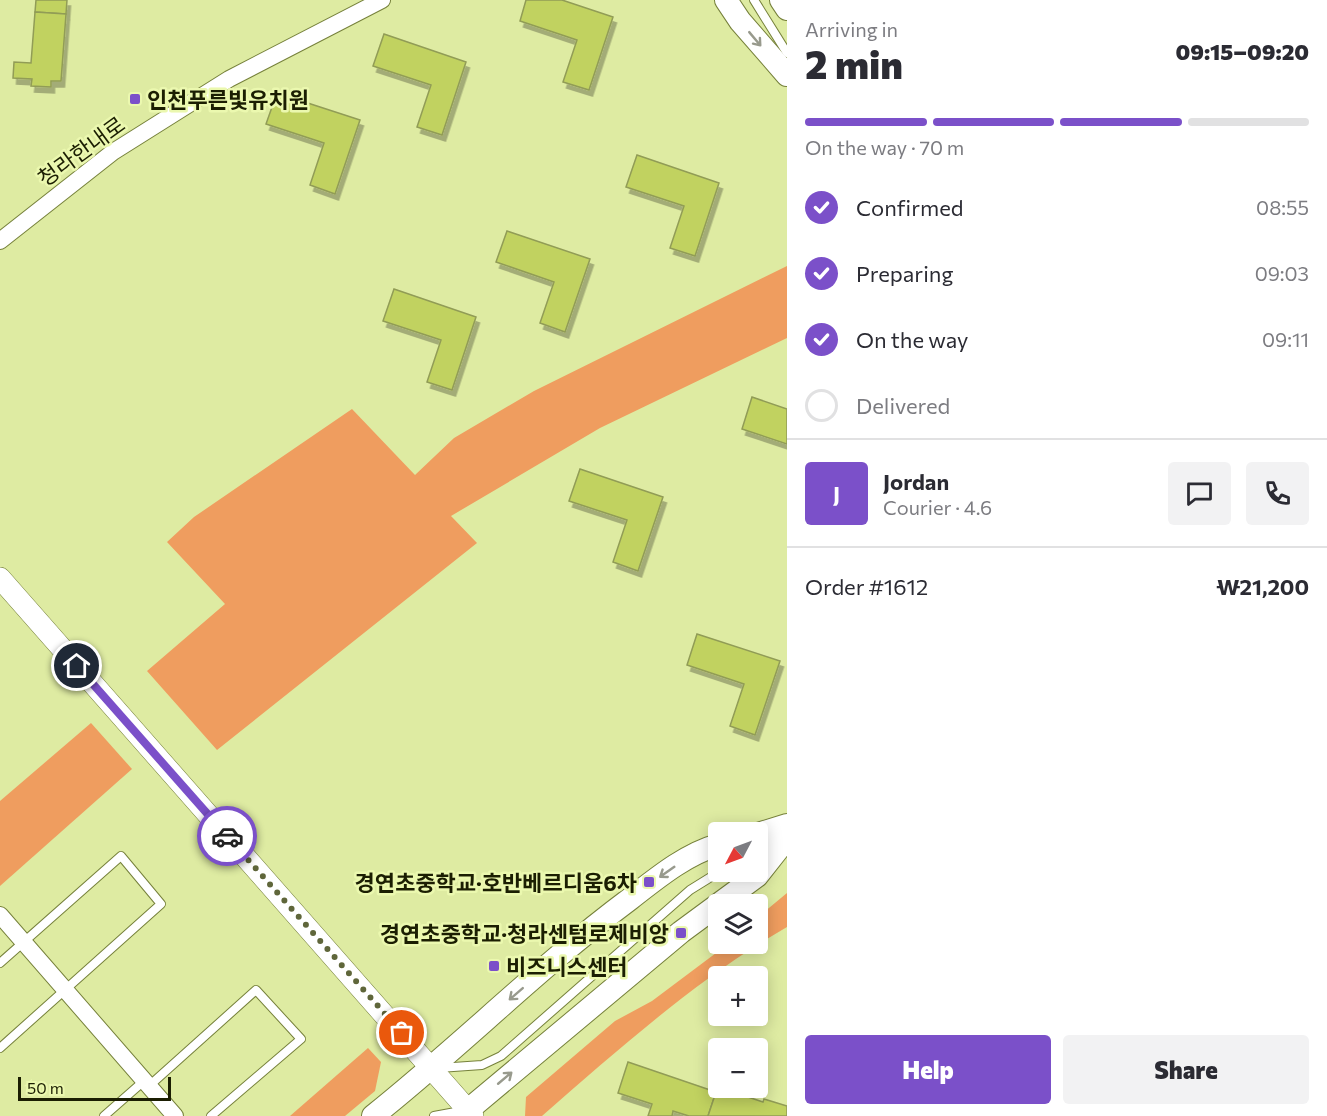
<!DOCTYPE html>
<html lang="en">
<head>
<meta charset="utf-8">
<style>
	:root { --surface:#fff; --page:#f2f2f3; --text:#2b2b33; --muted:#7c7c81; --line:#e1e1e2; --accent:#7b50c9 }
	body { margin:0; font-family:Commissioner,"Noto Sans KR",sans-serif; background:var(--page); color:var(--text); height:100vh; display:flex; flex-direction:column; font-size:22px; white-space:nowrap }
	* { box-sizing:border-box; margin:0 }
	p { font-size:20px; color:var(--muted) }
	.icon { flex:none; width:33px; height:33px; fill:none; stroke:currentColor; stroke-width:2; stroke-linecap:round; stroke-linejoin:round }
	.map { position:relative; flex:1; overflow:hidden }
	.details { display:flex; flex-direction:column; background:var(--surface); width:540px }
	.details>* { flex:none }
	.needle { width:39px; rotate:229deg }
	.fabs { position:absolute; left:708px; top:822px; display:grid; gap:12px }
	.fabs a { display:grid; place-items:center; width:60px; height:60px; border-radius:6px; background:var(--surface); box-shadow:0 3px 15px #0003; font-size:30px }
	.scale { position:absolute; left:18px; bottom:15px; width:153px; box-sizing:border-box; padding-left:6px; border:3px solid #1b1e02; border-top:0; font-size:16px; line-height:21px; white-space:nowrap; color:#1b1e02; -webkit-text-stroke:4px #ebf8af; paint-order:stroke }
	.pin { position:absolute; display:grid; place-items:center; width:51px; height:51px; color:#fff; margin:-26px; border:3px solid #fff; border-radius:50%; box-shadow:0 2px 6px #0007 }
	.courier { position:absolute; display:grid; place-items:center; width:60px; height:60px; margin:-30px; border:4px solid #7b50c9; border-radius:50%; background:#fff; color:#222; box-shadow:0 2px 8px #0007 }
	.summary em { font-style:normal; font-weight:800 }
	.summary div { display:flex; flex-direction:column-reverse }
	.summary { display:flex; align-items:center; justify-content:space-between; height:102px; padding:0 18px }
	h1 { font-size:39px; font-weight:800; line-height:45px }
	.bar { display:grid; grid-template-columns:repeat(4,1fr); gap:9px 6px; align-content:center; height:72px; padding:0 18px }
	.bar i { height:8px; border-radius:4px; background:var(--line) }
	.bar .selected { background:var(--accent) }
	.bar p { grid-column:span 4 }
	.line { display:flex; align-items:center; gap:15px; padding:0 18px; border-top:2px solid var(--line) }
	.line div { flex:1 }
	.round { display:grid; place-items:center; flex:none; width:63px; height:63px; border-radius:6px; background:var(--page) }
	ol { padding:0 18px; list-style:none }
	li { display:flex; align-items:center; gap:18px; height:66px }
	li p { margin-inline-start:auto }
	li .icon { padding:6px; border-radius:50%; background:var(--accent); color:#fff; stroke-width:4 }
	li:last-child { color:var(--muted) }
	li i { width:33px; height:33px; border:3px solid var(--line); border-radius:50% }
	.action { display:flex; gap:12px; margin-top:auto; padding:12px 18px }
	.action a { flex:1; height:69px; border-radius:6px; background:var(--accent); color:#fff; font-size:24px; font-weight:800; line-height:69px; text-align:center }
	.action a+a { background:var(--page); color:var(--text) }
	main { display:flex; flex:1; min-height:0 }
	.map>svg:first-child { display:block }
	.green { fill:#ef9d5f }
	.building { fill:#c1d261; stroke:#919c56; stroke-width:1.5; filter:url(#shadow) }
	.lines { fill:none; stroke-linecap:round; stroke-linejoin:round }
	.service-casing { stroke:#76813b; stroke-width:10 }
	.minor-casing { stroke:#76813b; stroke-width:18 }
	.tertiary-casing { stroke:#76813b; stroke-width:22 }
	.secondary-casing { stroke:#76813b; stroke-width:24 }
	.service { stroke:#fff; stroke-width:8 }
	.minor { stroke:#fff; stroke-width:16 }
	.tertiary { stroke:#fff; stroke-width:21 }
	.secondary { stroke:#fff; stroke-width:22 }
	.oneway { stroke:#989a8d }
	.done { stroke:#5f663a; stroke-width:6; stroke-dasharray:0 10.8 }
	.route { stroke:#7b50c9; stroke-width:8 }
	.poi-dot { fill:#7b50c9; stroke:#ebf8af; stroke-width:2 }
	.labels { text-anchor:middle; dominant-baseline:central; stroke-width:5; stroke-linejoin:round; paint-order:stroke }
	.poi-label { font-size:22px; font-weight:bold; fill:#1b1e02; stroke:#ebf8af; text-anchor:start }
	.street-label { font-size:22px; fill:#1b1e02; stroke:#ebf8af }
</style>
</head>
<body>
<main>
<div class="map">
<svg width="787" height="1116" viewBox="0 0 787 1116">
	<defs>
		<filter id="shadow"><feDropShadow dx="3.5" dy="6" stdDeviation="0" flood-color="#0004"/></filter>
	</defs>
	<rect width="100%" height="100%" fill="#deeba2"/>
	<g class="green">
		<path d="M 787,266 L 787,338 L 600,428 L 451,516 L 477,543 L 217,750 L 147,671 L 225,604 L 167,542 L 194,517 L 352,409 L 415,475 L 454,438 L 534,391 Z"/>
		<path d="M 91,723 L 132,769 L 0,886 L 0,801 Z"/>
		<path d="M 787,893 L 787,927 C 697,979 620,1048 542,1116 L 525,1116 L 526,1097 L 615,1021 L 652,1001 L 728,944 L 758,944 L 758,917 Z"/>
		<path d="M 368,1048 L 381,1062 L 375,1091 L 345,1116 L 290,1116 Z"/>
	</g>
	<g class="building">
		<path d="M 36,0 L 67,0 L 66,14 L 35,12 Z"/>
		<path d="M 526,0 L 562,0 L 613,17 L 589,90 L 563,82 L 577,40 L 520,21 Z"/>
		<path d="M 35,12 L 66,14 L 61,81 L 51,81 L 51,87 L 31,86 L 32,79 L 13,78 L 14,62 L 31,63 Z"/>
		<path d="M 384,34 L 466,62 L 442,135 L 417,127 L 431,85 L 373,66 Z"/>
		<path d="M 277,93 L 360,120 L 335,194 L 310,185 L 324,143 L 266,124 Z"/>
		<path d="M 637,155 L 719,183 L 695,256 L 670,248 L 684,206 L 626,187 Z"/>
		<path d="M 507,231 L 590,259 L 565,332 L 540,323 L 554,282 L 496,262 Z"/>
		<path d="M 394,289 L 476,317 L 452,390 L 427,382 L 441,340 L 383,321 Z"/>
		<path d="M 752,397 L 787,409 L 787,444 L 742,429 Z"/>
		<path d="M 580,469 L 663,497 L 638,571 L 613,562 L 627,520 L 569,501 Z"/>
		<path d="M 697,634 L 780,661 L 755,735 L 730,726 L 744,684 L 687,665 Z"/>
		<path d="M 628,1062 L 716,1092 L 708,1116 L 689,1116 L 673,1111 L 672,1116 L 648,1116 L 652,1104 L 618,1093 Z"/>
		<path d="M 730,1091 L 763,1102 L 764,1099 L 787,1106 L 787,1116 L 708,1116 L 716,1092 L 728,1096 Z"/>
	</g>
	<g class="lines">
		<g class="service-casing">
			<g id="service">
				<path d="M 754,0 L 787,53"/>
				<path d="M 758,848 L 771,839"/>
				<path d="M 0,963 L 121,856 L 161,904 L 0,1048"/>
				<path d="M 439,1068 L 482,1065 L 501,1056 L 690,890 L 719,872"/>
				<path d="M 149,1086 L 256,990 L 301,1039 L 211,1116"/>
				<path d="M 104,1116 L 145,1080"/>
				<path d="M 434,1116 L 461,1111"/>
			</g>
		</g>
		<g class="minor-casing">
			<g id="minor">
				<path d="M 0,241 L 113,152 L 229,79 L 382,0"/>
				<path d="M 0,915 L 175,1116"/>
			</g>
		</g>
		<g class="tertiary-casing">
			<path id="tertiary" d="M 0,578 L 473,1116"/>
		</g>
		<g class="secondary-casing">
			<g id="secondary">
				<path d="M 726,0 L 740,21 L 787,75"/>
				<path d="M 781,0 L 787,9"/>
				<path d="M 758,834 L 787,825"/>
				<path d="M 373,1116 C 461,1046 540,966 630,899 C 657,878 686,854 718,845"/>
				<path d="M 461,1116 L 681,932 L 757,876 L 787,838"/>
			</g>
		</g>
		<use href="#service" class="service"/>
		<use href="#minor" class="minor"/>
		<use href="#tertiary" class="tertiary"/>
		<use href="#secondary" class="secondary"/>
	</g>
	<defs><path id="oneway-shaft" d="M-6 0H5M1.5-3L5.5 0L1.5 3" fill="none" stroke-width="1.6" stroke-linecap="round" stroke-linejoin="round" transform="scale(1.5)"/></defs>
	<g class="oneway">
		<use href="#oneway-shaft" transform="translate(755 39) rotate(50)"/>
		<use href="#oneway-shaft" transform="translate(667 872) rotate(145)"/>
		<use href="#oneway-shaft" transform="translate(516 994) rotate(139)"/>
		<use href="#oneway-shaft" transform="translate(505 1078) rotate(-40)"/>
	</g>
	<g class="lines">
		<path class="done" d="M 227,836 L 402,1033"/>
		<path class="route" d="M 77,666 L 227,836"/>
	</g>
	<g class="poi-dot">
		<rect x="129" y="93" width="12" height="12" rx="3"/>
		<rect x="643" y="876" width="12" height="12" rx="3"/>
		<rect x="675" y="927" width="12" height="12" rx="3"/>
		<rect x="488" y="960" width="12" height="12" rx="3"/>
	</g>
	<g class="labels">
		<g class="poi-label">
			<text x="147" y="99">인천푸른빛유치원</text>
			<text x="637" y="882" text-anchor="end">경연초중학교·호반베르디움6차</text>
			<text x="669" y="933" text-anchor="end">경연초중학교·청라센텀로제비앙</text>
			<text x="506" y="966">비즈니스센터</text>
		</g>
		<g class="street-label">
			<text transform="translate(81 151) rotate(-36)">청라한내로</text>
		</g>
	</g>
</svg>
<div class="fabs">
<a><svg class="needle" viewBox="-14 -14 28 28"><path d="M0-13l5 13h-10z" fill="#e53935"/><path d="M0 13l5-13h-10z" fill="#7c7c81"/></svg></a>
<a><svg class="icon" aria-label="layers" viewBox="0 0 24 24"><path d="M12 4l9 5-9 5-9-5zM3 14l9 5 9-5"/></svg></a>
<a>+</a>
<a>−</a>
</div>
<div class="scale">50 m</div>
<div class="pin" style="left:402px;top:1033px;background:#ea580c"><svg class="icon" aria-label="bag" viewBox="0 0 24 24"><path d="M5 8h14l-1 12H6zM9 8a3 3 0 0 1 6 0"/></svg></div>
<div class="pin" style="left:77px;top:666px;background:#1f2937"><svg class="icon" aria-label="home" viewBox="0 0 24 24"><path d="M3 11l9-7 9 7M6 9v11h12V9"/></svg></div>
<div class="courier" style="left:227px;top:836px"><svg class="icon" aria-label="car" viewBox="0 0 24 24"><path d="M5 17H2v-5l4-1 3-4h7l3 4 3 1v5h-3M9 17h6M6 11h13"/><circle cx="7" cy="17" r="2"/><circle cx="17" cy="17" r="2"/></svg></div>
</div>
<section class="details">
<div class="summary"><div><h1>2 min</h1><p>Arriving in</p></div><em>09:15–09:20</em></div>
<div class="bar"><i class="selected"></i><i class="selected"></i><i class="selected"></i><i></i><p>On the way · 70 m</p></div>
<ol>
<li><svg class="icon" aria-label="check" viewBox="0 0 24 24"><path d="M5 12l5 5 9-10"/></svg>Confirmed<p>08:55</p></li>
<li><svg class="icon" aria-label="check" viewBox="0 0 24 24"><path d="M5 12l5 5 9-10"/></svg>Preparing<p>09:03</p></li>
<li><svg class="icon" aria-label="check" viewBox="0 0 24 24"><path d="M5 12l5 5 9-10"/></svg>On the way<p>09:11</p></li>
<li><i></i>Delivered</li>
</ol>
<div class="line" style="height:108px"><b class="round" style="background:var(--accent);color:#fff">J</b><div><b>Jordan</b><p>Courier · 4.6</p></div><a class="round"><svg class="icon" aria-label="chat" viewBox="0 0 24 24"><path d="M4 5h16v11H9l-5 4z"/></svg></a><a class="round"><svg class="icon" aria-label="phone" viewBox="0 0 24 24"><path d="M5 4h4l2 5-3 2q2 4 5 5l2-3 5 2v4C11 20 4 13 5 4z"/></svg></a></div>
<div class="line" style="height:78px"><div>Order #1612</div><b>₩21,200</b></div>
<div class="action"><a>Help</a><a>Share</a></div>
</section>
</main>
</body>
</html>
